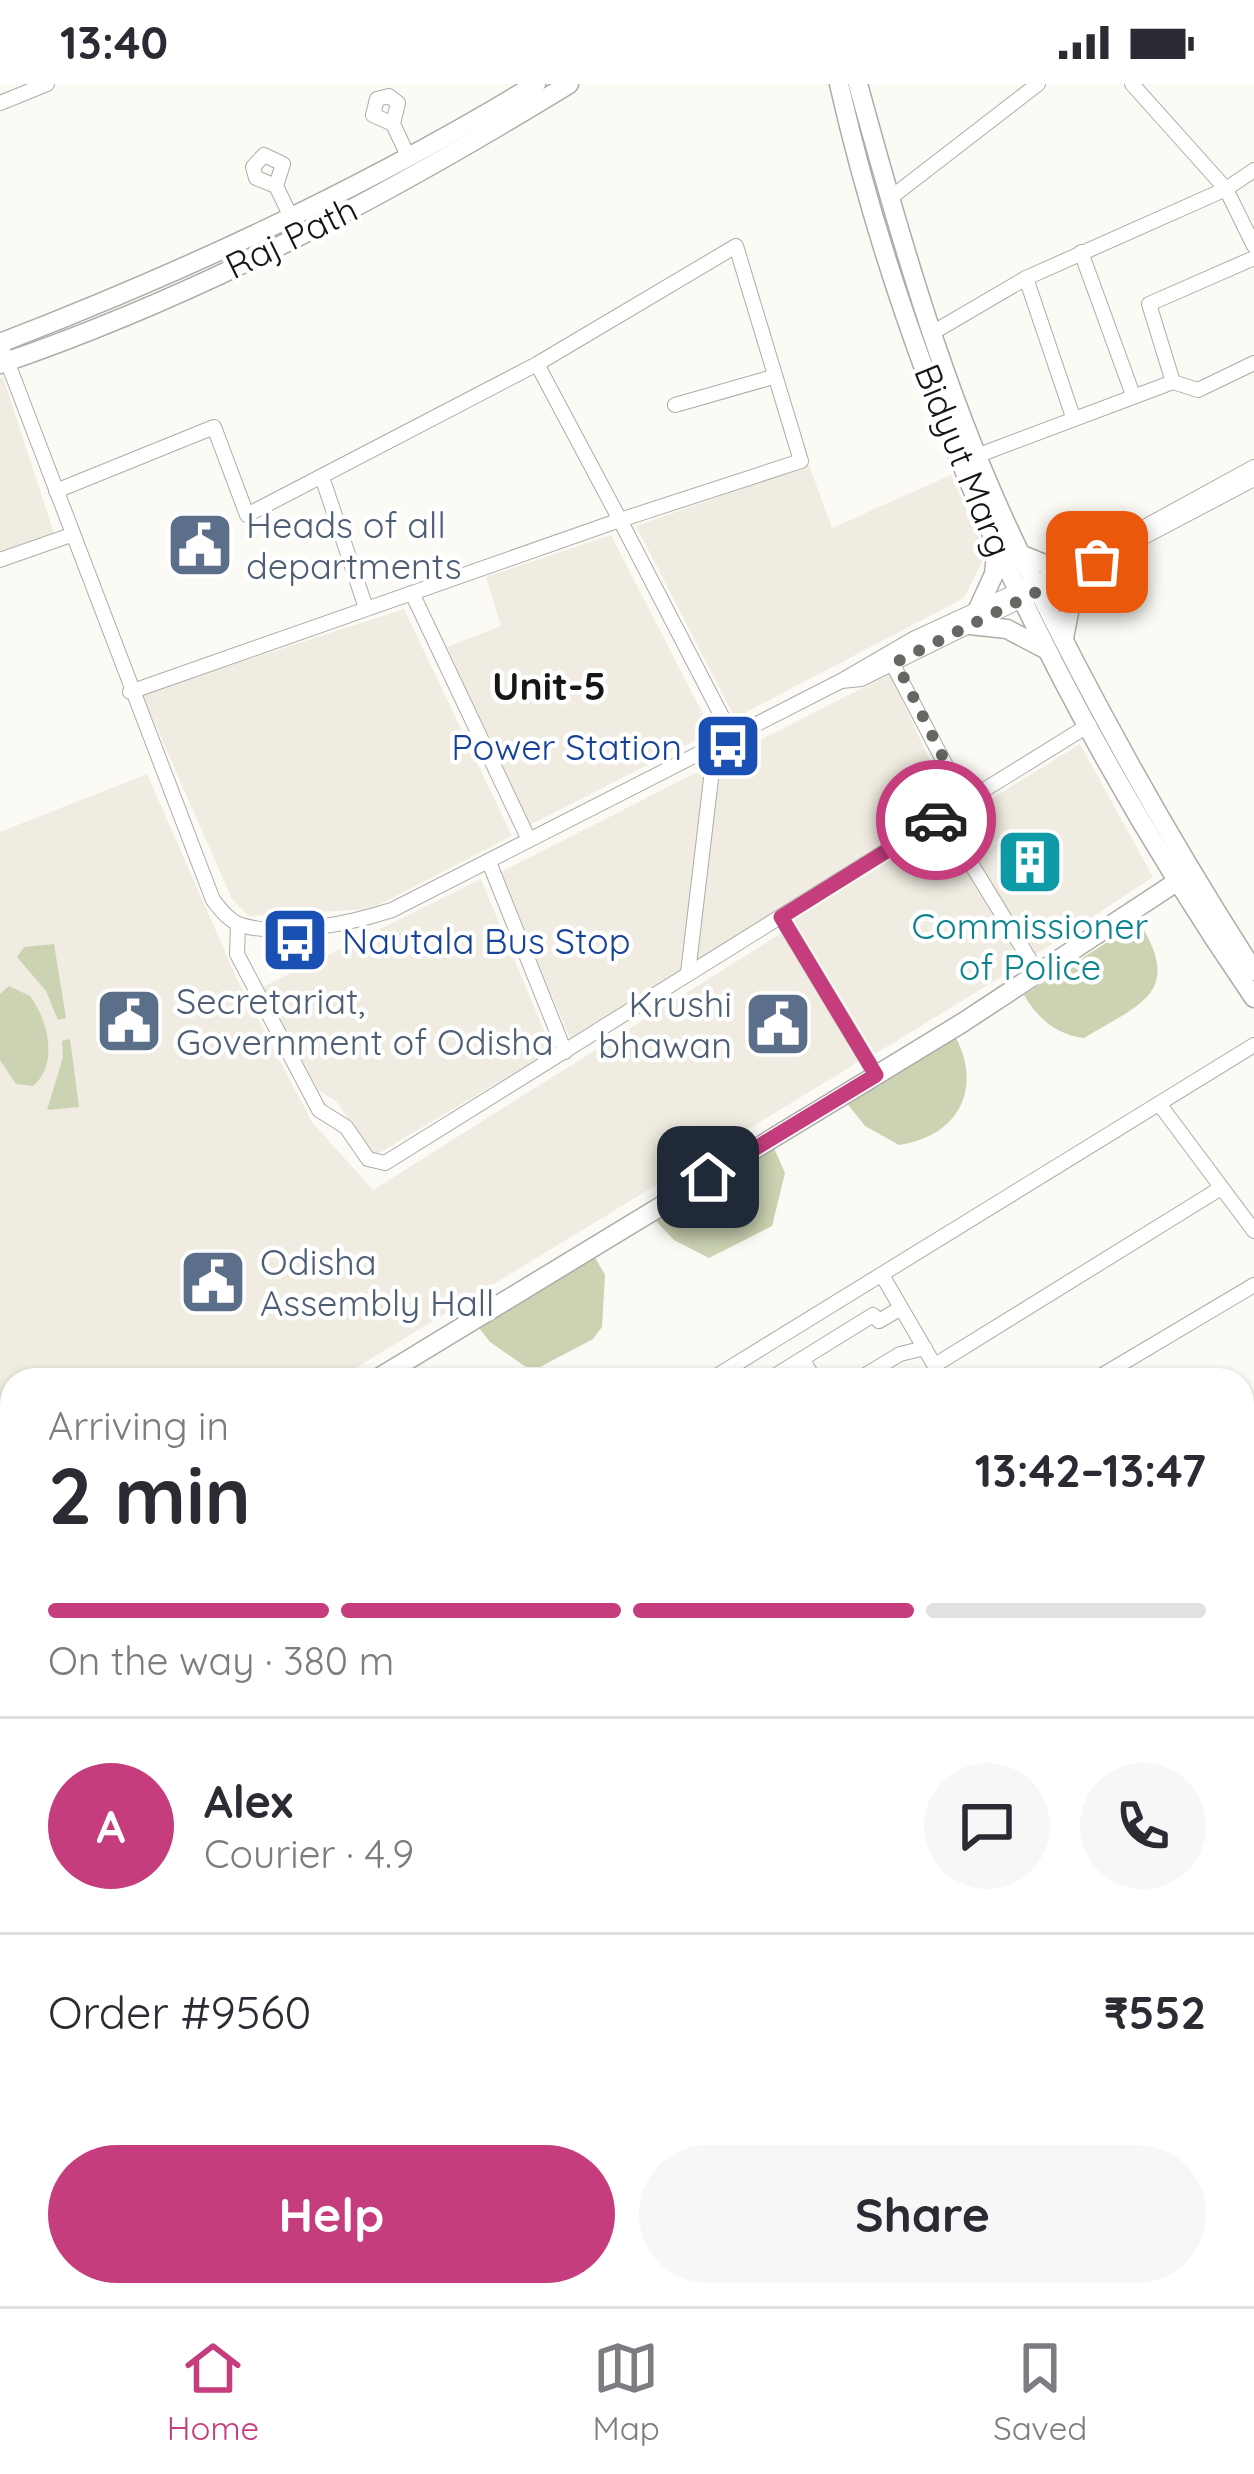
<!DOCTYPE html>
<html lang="en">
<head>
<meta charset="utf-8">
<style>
	:root { --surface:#fff; --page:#f7f7f7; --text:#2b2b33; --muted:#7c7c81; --line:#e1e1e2; --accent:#c53d7c }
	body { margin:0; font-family:Quicksand,sans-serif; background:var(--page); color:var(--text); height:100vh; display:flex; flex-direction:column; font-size:45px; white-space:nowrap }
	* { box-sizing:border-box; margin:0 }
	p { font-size:39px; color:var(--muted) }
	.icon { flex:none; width:66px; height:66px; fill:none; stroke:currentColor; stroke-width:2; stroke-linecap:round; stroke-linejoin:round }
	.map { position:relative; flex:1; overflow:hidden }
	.drawer { position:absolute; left:0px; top:1284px; width:1254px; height:939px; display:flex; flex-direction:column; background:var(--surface); border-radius:36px 36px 0 0; box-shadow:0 3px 9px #0004 }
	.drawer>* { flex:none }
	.pin { position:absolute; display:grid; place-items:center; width:102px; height:102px; color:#fff; margin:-51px; border-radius:24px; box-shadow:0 6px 18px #0006 }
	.courier { position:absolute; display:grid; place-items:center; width:120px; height:120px; margin:-60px; border:9px solid #c53d7c; border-radius:50%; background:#fff; color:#222; box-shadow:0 3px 15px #0007 }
	.summary em { font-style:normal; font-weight:700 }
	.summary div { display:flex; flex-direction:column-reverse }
	.summary { display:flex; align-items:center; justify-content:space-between; height:204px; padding:0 48px }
	h1 { font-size:78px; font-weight:700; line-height:90px }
	.bar { display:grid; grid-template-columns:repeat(4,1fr); gap:18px 12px; align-content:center; height:144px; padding:0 48px }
	.bar i { height:15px; border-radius:9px; background:var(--line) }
	.bar .active { background:var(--accent) }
	.bar p { grid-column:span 4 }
	.line { display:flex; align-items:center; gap:30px; padding:0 48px; border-top:3px solid var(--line) }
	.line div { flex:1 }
	.round { display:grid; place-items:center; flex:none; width:126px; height:126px; border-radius:63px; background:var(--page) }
	.primary-button { display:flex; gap:24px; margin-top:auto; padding:24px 48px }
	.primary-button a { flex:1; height:138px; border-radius:72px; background:var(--accent); color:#fff; font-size:48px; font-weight:700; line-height:138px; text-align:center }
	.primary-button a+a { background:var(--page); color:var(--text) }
	.status { display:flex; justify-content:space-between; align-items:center; height:84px; padding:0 60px; background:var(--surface); direction:ltr }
	.status svg { height:33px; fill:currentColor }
	.dock { display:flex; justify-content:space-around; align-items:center; height:168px; border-top:3px solid var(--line); background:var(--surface); font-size:33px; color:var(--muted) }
	.dock a { display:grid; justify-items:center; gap:6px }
	.dock .active { color:var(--accent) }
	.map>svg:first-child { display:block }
	.built { fill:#f0ece1 }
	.green { fill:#cbd3b2 }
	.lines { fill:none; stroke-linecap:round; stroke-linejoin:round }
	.minor-casing { stroke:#adaca8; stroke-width:16 }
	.major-casing { stroke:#adaca8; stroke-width:21 }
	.minor { stroke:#fff; stroke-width:14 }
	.major { stroke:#fff; stroke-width:18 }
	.done { stroke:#666663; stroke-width:12; stroke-dasharray:0 21.6 }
	.route { stroke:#c53d7c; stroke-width:15 }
	.labels { text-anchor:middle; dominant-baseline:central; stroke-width:9; stroke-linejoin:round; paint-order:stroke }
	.street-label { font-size:36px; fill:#161614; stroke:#fff }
	.service-label { font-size:36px; fill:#4e5e75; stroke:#fff; text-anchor:start }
	.transit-label { font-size:36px; fill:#164399; stroke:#fff; text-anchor:end }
	.culture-label { font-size:36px; fill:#0d838f; stroke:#fff }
	.neighbourhood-label { font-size:39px; font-weight:bold; fill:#161614; stroke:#fff }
</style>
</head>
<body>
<div class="status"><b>13:40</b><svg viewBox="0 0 49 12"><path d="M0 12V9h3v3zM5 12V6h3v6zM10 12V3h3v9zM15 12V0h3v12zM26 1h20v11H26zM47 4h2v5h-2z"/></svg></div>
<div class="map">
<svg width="1254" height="2222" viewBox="0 0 1254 2222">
	<rect width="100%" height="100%" fill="#fbfaf5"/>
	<g class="built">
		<path d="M 3,293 L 57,459 L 0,480 L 0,294 Z"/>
		<path d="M 809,381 L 832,444 L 951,391 L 986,470 L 964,514 L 735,634 L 636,442 Z"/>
		<path d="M 611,451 L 712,648 L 530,741 L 447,563 L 501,542 L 486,493 Z"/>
		<path d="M 404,525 L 512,752 L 371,825 L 248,832 L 232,815 L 142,610 Z"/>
		<path d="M 890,590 L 950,720 L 570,954 L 499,789 Z"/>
		<path d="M 1080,660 L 1153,793 L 1032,873 L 954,745 L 957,736 Z"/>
		<path d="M 147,690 L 237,895 L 312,1038 L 373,1106 L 783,848 L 860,977 L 336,1296 L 12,1296 L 12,1357 L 0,1337 L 0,748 Z"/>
		<path d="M 941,745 L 1022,880 L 875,970 L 794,836 Z"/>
		<path d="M 481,795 L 552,966 L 374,1072 L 336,1017 L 318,1006 L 263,903 Z"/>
		<path d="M 0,1394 L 12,1415 L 12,1573 L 0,1580 Z"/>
		<path d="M 12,1590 L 12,1776 L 0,1759 L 0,1596 Z"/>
	</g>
	<g class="green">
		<path d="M 1139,838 C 1184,909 1140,920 1084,954 C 1057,951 1037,934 1024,911 Z"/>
		<path d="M 54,860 L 66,934 L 58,936 L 46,907 L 17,873 L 24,863 Z"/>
		<path d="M 9,902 L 30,912 C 48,936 59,980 33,1002 L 16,1000 L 0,976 L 0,910 Z"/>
		<path d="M 955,952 C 983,1004 959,1052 899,1061 L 865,1042 L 846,1018 Z"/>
		<path d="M 70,955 L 79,1023 L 47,1026 L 63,973 L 62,957 Z"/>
		<path d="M 773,1062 L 785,1089 L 772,1142 L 709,1174 L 674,1156 L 655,1136 Z"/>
		<path d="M 593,1170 L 605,1191 L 602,1243 L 593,1255 L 540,1283 L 526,1283 L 490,1258 L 476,1240 Z"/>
		<path d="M 1254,1676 L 1254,1768 L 1242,1783 L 1242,1690 Z"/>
	</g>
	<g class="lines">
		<g class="minor-casing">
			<g id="minor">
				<path d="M 1132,0 L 1226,105 L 1254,162"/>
				<path d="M 0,19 L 47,0"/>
				<path d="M 393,40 L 398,19 L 389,12 L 377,15 L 373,31 L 393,40 L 409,74"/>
				<path d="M 276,102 L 283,80 L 264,71 L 253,83 L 256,94 L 276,102 L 292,135"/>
				<path d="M 889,115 L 1038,0"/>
				<path d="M 1081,168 L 1133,311"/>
				<path d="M 1026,194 L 1073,333"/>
				<path d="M 932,249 L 1026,194 L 1226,105 L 1254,86"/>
				<path d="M 4,269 L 213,816 C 221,826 229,837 241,841 C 284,854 351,839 392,826 L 841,597 L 915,554 L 1084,476 L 1254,383"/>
				<path d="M 1173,298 L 1149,220 L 1254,174"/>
				<path d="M 675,321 L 773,293"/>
				<path d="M 979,371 L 1173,298 L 1198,306 L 1254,279"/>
				<path d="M 322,393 L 366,524"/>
				<path d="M 56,407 L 214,343 L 247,431 L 537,280 L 736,162 L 801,377 L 620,436 L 732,652"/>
				<path d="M 1142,454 L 1254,395"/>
				<path d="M 0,476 L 71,451"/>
				<path d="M 412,509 L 529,756"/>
				<path d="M 890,575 L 965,718"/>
				<path d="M 841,597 L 861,595 L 1085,485"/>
				<path d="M 130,608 L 620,436 L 537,280"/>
				<path d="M 489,778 L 565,968"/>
				<path d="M 781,833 L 876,991"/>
				<path d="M 238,841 L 237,870 L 319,1026 L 346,1043 L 368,1075 L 385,1079 L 942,732"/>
				<path d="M 688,889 L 715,661"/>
				<path d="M 1039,891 L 942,732 L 1089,641"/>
				<path d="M 1160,1021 L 1254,1147"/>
				<path d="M 882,1191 L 943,1296"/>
				<path d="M 802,1275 L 815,1296"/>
				<path d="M 935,1281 L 1221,1104"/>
				<path d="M 710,1296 L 1254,961"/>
				<path d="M 768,1296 L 873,1231 L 879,1237 L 901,1224"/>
				<path d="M 857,1296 L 900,1270 L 925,1264"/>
				<path d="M 1094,1296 L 1254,1201"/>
				<path d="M 1242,1335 L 1254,1327"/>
				<path d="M 0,1351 L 12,1371"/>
				<path d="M 0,1369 L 12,1388"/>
				<path d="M 1242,1414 L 1254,1424"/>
				<path d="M 1242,1521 L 1254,1507"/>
				<path d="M 0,1590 L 12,1584"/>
				<path d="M 1242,1631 L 1254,1642"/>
				<path d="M 1242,1688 L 1254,1674"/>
				<path d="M 0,1783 L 12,1801"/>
				<path d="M 1242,1795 L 1254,1781"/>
				<path d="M 0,1878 L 12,1870"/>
				<path d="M 1242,1878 L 1254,1864"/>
				<path d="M 1242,1897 L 1254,1911"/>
				<path d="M 1242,1964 L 1254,1950"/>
				<path d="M 0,1975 L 12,1967"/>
				<path d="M 1242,2080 L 1254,2066"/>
				<path d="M 0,2081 L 12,2072"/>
				<path d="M 1242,2174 L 1254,2160"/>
				<path d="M 0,2188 L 12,2203"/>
				<path d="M 1242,2198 L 1254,2184"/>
				<path d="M 19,2211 L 28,2222"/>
				<path d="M 336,2211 L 345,2222"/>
				<path d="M 641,2211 L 652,2222"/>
				<path d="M 711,2211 L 722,2222"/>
				<path d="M 896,2211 L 909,2222"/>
				<path d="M 92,2222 L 106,2211"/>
				<path d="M 227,2222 L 240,2211"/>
				<path d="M 354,2222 L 368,2211"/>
				<path d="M 474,2222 L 486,2211"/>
				<path d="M 556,2222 L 567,2211"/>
				<path d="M 673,2222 L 681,2211"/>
				<path d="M 763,2222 L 776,2211"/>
				<path d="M 1020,2222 L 1030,2211"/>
				<path d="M 1202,2222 L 1211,2211"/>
				<path d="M 1222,2222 L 1231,2211"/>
			</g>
		</g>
		<g class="major-casing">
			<g id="major">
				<path d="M 839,0 C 913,325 1066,640 1254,914"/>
				<path d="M 858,0 C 901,157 947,318 1018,465 C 1088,609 1167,753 1254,887"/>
				<path d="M 0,259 C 187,187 365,104 536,0"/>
				<path d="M 0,280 C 199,212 390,110 569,0"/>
				<path d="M 1020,470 L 1062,487"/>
				<path d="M 978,525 L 994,490 L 997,462"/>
				<path d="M 970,541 L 1007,545 L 1047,566"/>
				<path d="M 1064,554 L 1070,523 L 1097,478"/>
				<path d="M 375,1296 L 962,939 L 1184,793"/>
			</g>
		</g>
		<use href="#minor" class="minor"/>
		<use href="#major" class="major"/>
	</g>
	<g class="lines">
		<path class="done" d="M 936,736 L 965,718 L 896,578 L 1097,478"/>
		<path class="route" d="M 708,1093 L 876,991 L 781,833 L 936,736"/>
	</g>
	<defs>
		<g id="civic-square" transform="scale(3.45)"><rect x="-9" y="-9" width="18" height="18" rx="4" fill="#5c6f8a" stroke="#fff"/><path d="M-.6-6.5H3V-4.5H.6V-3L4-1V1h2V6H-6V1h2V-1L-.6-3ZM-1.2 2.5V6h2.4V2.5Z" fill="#fff"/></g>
		<g id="bus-square" transform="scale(3.45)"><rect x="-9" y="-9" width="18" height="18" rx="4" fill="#1a4fb4" stroke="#fff"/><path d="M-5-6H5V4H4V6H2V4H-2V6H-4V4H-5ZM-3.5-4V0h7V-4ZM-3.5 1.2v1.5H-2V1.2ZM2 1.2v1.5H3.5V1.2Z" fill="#fff"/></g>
		<g id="building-square" transform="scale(3.45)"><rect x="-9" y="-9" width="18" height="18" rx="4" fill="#0f9aa8" stroke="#fff"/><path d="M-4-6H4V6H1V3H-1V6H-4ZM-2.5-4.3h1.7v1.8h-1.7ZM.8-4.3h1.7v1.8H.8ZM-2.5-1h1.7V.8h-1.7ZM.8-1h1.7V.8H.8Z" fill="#fff"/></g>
	</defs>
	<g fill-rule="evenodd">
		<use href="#civic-square" x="200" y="461"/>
		<use href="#bus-square" x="728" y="662"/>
		<use href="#building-square" x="1030" y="778"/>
		<use href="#bus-square" x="295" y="856"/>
		<use href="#civic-square" x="129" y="937"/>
		<use href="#civic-square" x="778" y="940"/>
		<use href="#civic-square" x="213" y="1198"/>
	</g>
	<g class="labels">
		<g class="street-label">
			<text transform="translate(291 153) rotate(-26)">Raj Path</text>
			<text transform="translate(964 376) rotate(68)">Bidyut Marg</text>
		</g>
		<g class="service-label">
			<text x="246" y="440">Heads of all<tspan x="246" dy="41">departments</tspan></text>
			<text x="176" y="916">Secretariat,<tspan x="176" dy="41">Government of Odisha</tspan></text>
			<text x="732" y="919" text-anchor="end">Krushi<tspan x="732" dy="41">bhawan</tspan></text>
			<text x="260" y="1177">Odisha<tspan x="260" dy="41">Assembly Hall</tspan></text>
		</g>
		<g class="transit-label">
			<text x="682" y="662">Power Station</text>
			<text x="342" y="856" text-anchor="start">Nautala Bus Stop</text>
		</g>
		<g class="culture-label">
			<text x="1030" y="841">Commissioner<tspan x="1030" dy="41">of Police</tspan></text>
		</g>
		<g class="neighbourhood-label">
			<text x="549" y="601">Unit-5</text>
		</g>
	</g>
</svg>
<div class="pin" style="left:1097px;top:478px;background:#ea580c"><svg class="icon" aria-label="bag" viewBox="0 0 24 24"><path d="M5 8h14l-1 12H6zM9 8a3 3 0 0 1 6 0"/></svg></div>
<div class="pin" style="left:708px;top:1093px;background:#1f2937"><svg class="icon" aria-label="home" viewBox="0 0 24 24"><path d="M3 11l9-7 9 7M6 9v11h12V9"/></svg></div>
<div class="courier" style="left:936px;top:736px"><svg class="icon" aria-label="car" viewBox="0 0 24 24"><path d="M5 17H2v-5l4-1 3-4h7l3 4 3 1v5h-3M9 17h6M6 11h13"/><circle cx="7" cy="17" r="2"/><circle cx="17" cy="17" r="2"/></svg></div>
<section class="drawer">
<div class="summary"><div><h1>2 min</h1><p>Arriving in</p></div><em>13:42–13:47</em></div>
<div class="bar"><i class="active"></i><i class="active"></i><i class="active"></i><i></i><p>On the way · 380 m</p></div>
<div class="line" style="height:216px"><b class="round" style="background:var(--accent);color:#fff">A</b><div><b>Alex</b><p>Courier · 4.9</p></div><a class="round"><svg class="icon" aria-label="chat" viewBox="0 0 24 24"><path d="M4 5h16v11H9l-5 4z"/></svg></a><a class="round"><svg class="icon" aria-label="phone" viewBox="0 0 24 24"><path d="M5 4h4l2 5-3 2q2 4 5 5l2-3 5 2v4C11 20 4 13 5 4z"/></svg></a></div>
<div class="line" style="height:156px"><div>Order #9560</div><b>₹552</b></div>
<div class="primary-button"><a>Help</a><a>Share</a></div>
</section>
</div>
<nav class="dock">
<a class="active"><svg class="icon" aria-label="home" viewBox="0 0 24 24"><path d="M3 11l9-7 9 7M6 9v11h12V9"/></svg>Home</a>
<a><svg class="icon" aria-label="map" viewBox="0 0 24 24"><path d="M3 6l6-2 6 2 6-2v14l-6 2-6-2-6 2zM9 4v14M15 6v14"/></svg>Map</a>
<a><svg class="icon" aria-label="saved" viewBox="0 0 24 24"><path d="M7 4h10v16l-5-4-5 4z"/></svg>Saved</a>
</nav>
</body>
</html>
